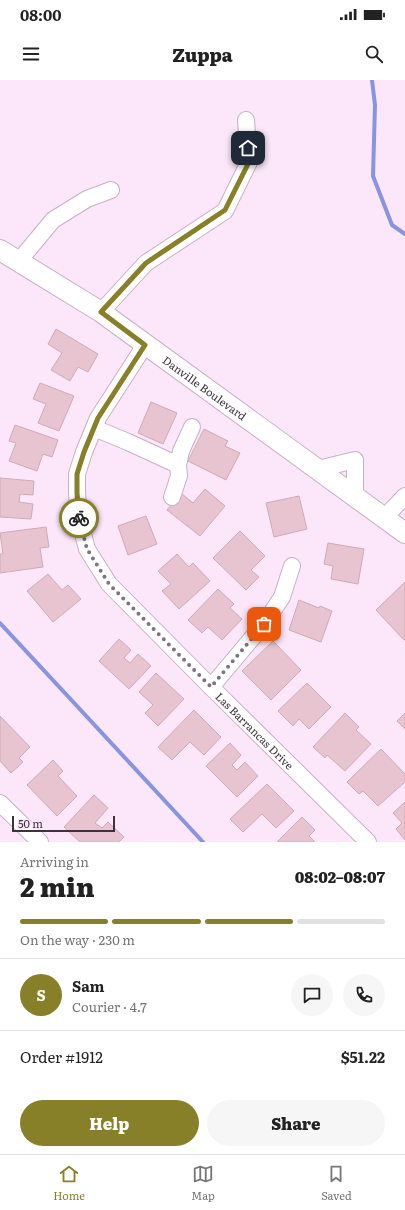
<!DOCTYPE html>
<html lang="en">
<head>
<meta charset="utf-8">
<style>
	:root { --surface:#fff; --page:#f6f6f6; --text:#222; --muted:#767676; --line:#e0e0e0; --accent:#878028 }
	body { margin:0; font-family:Literata,serif; background:var(--page); color:var(--text); height:100vh; display:flex; flex-direction:column; font-size:15px; white-space:nowrap }
	* { box-sizing:border-box; margin:0 }
	p { font-size:13px; color:var(--muted) }
	.icon { flex:none; width:22px; height:22px; fill:none; stroke:currentColor; stroke-width:2; stroke-linecap:round; stroke-linejoin:round }
	.map { position:relative; height:762px; overflow:hidden }
	.drawer { display:flex; flex-direction:column; background:var(--surface); flex:1 }
	.drawer>* { flex:none }
	.scale { position:absolute; left:12px; bottom:10px; width:103px; box-sizing:border-box; padding-left:4px; border:2px solid #3d333b; border-top:0; font-size:11px; line-height:14px; white-space:nowrap; color:#3d333b; -webkit-text-stroke:3px #fce7fa; paint-order:stroke }
	.pin { position:absolute; display:grid; place-items:center; width:34px; height:34px; color:#fff; margin:-17px; border-radius:8px; box-shadow:0 2px 6px #0006 }
	.courier { position:absolute; display:grid; place-items:center; width:40px; height:40px; margin:-20px; border:3px solid #878028; border-radius:50%; background:#fff; color:#222; box-shadow:0 1px 5px #0007 }
	.overview em { font-style:normal; font-weight:800 }
	.overview div { display:flex; flex-direction:column-reverse }
	.overview { display:flex; align-items:center; justify-content:space-between; height:68px; padding:0 20px }
	h1 { font-size:26px; font-weight:800; line-height:30px }
	.bar { display:grid; grid-template-columns:repeat(4,1fr); gap:6px 4px; align-content:center; height:48px; padding:0 20px }
	.bar i { height:5px; border-radius:3px; background:var(--line) }
	.bar .selected { background:var(--accent) }
	.bar p { grid-column:span 4 }
	.line { display:flex; align-items:center; gap:10px; padding:0 20px; border-top:1px solid var(--line) }
	.line div { flex:1 }
	.round { display:grid; place-items:center; flex:none; width:42px; height:42px; border-radius:21px; background:var(--page) }
	.cta { display:flex; gap:8px; margin-top:auto; padding:8px 20px }
	.cta a { flex:1; height:46px; border-radius:24px; background:var(--accent); color:#fff; font-size:16px; font-weight:800; line-height:46px; text-align:center }
	.cta a+a { background:var(--page); color:var(--text) }
	.status { display:flex; justify-content:space-between; align-items:center; height:28px; padding:0 20px; background:var(--surface); direction:ltr }
	.status svg { height:11px; fill:currentColor }
	header { display:flex; justify-content:space-between; align-items:center; height:52px; padding:0 20px; background:var(--surface); font-size:18px; font-weight:800 }
	.dock { display:flex; justify-content:space-around; align-items:center; height:56px; border-top:1px solid var(--line); background:var(--surface); font-size:11px; color:var(--muted) }
	.dock a { display:grid; justify-items:center; gap:2px }
	.dock .selected { color:var(--accent) }
	.map>svg:first-child { display:block }
	.lines { fill:none; stroke-linecap:round; stroke-linejoin:round }
	.stream { stroke:#8894de; stroke-width:4 }
	.building { fill:#e7c4cf; stroke:#cdabb6 }
	.minor-casing { stroke:#c8afc5; stroke-width:18 }
	.major-casing { stroke:#c8afc5; stroke-width:22 }
	.minor { stroke:#fff; stroke-width:16 }
	.major { stroke:#fff; stroke-width:20 }
	.done { stroke:#80727e; stroke-width:4; stroke-dasharray:0 7.2 }
	.route { stroke:#878028; stroke-width:5 }
	.labels { text-anchor:middle; dominant-baseline:central; stroke-width:3.5; stroke-linejoin:round; paint-order:stroke }
	.street-label { font-size:11px; fill:#3d333b; stroke:#fce7fa }
</style>
</head>
<body>
<div class="status"><b>08:00</b><svg viewBox="0 0 49 12"><path d="M0 12V9h3v3zM5 12V6h3v6zM10 12V3h3v9zM15 12V0h3v12zM26 1h20v11H26zM47 4h2v5h-2z"/></svg></div>
<header><svg class="icon" aria-label="menu" viewBox="0 0 24 24"><path d="M4 6h16M4 12h16M4 18h16"/></svg>Zuppa<svg class="icon" aria-label="search" viewBox="0 0 24 24"><circle cx="10" cy="10" r="6"/><path d="M15 15l6 6"/></svg></header>
<div class="map">
<svg width="405" height="762" viewBox="0 0 405 762">
	<rect width="100%" height="100%" fill="#fce7fa"/>
	<g class="lines">
		<g class="stream">
			<path d="M 372,0 L 375,25 L 373,96 L 392,145 L 405,154"/>
			<path d="M 0,543 L 203,762"/>
		</g>
	</g>
	<g class="building">
		<path d="M 56,249 L 98,274 L 88,292 L 78,287 L 70,301 L 51,290 L 62,273 L 48,264 Z"/>
		<path d="M 40,303 L 74,316 L 59,351 L 38,343 L 46,324 L 33,319 Z"/>
		<path d="M 151,322 L 177,333 L 163,364 L 138,353 Z"/>
		<path d="M 15,345 L 58,360 L 52,377 L 43,374 L 37,391 L 9,381 L 16,363 L 9,361 Z"/>
		<path d="M 204,349 L 228,361 L 225,366 L 240,373 L 226,400 L 188,381 Z"/>
		<path d="M 0,398 L 34,401 L 33,415 L 20,414 L 19,422 L 33,424 L 31,439 L 0,437 Z"/>
		<path d="M 205,409 L 225,426 L 200,456 L 167,430 L 181,413 L 193,423 Z"/>
		<path d="M 299,416 L 307,449 L 274,457 L 266,423 Z"/>
		<path d="M 146,436 L 157,464 L 128,475 L 118,446 Z"/>
		<path d="M 46,447 L 49,467 L 40,468 L 43,487 L 0,493 L 0,474 L 3,474 L 0,453 Z"/>
		<path d="M 240,451 L 265,476 L 251,490 L 259,497 L 246,510 L 213,478 Z"/>
		<path d="M 328,463 L 364,469 L 358,504 L 331,499 L 333,486 L 324,484 Z"/>
		<path d="M 177,474 L 189,487 L 193,483 L 210,501 L 179,529 L 162,511 L 171,504 L 158,491 Z"/>
		<path d="M 48,494 L 62,510 L 68,505 L 81,519 L 53,542 L 27,511 Z"/>
		<path d="M 405,502 L 405,560 L 404,560 L 376,530 Z"/>
		<path d="M 218,509 L 234,524 L 230,528 L 242,539 L 222,560 L 208,547 L 202,553 L 188,540 Z"/>
		<path d="M 299,520 L 319,528 L 320,526 L 332,531 L 321,562 L 289,550 Z"/>
		<path d="M 119,559 L 131,570 L 124,578 L 130,583 L 138,574 L 151,586 L 129,609 L 99,581 Z"/>
		<path d="M 273,561 L 301,590 L 271,620 L 242,591 Z"/>
		<path d="M 156,593 L 184,619 L 158,646 L 145,633 L 153,625 L 139,612 Z"/>
		<path d="M 307,603 L 331,627 L 309,649 L 299,639 L 293,646 L 278,631 Z"/>
		<path d="M 194,630 L 221,657 L 204,675 L 190,662 L 172,680 L 158,667 Z"/>
		<path d="M 345,633 L 359,647 L 356,650 L 371,664 L 345,691 L 327,675 L 325,678 L 313,667 Z"/>
		<path d="M 405,633 L 405,649 L 397,641 Z"/>
		<path d="M 0,636 L 30,667 L 19,678 L 23,682 L 11,693 L 0,681 Z"/>
		<path d="M 230,663 L 241,675 L 232,685 L 237,690 L 245,682 L 258,696 L 237,717 L 206,686 Z"/>
		<path d="M 381,669 L 405,694 L 405,702 L 378,726 L 363,711 L 359,714 L 347,702 Z"/>
		<path d="M 53,680 L 63,691 L 58,696 L 77,716 L 57,736 L 27,705 Z"/>
		<path d="M 267,704 L 294,731 L 276,748 L 262,734 L 243,752 L 230,739 Z"/>
		<path d="M 94,715 L 108,728 L 95,743 L 102,748 L 108,742 L 124,757 L 119,762 L 80,762 L 64,747 Z"/>
		<path d="M 405,722 L 405,760 L 396,749 L 402,743 L 393,733 Z"/>
		<path d="M 302,737 L 315,750 L 309,756 L 315,762 L 277,762 Z"/>
	</g>
	<g class="lines">
		<g class="minor-casing">
			<g id="minor">
				<path d="M 19,181 L 53,140 L 87,119 L 111,110"/>
				<path d="M 101,232 L 146,183 L 225,131 L 249,82 L 246,40"/>
				<path id="s1" d="M 145,265 L 98,338 L 84,372 L 77,394 L 77,413 L 79,439 L 87,469 L 109,504 L 211,607 L 368,762"/>
				<path d="M 94,348 L 128,362 L 178,385 L 179,396 L 172,417"/>
				<path d="M 178,385 L 181,371 L 192,347"/>
				<path d="M 318,389 L 355,380 L 355,417"/>
				<path d="M 384,438 L 405,416"/>
				<path d="M 211,607 L 264,544 L 282,517 L 292,486"/>
				<path d="M 0,723 L 40,762"/>
			</g>
		</g>
		<g class="major-casing">
			<g id="major">
				<path id="s2" d="M 0,170 L 101,232 L 405,453"/>
			</g>
		</g>
		<use href="#minor" class="minor"/>
		<use href="#major" class="major"/>
	</g>
	<g class="lines">
		<path class="done" d="M 79,438 L 87,469 L 109,504 L 211,607 L 264,544"/>
		<path class="route" d="M 79,438 L 77,413 L 77,394 L 84,372 L 98,338 L 145,265 L 101,232 L 146,183 L 225,130 L 249,82 L 248,68"/>
	</g>
	<g class="labels">
		<g class="street-label">
			<text stroke="none"><textPath href="#s2" startOffset="247">Danville Boulevard</textPath></text>
			<text stroke="none"><textPath href="#s1" startOffset="471">Las Barrancas Drive</textPath></text>
		</g>
	</g>
</svg>
<div class="scale">50 m</div>
<div class="pin" style="left:264px;top:544px;background:#ea580c"><svg class="icon" aria-label="bag" viewBox="0 0 24 24"><path d="M5 8h14l-1 12H6zM9 8a3 3 0 0 1 6 0"/></svg></div>
<div class="pin" style="left:248px;top:68px;background:#1f2937"><svg class="icon" aria-label="home" viewBox="0 0 24 24"><path d="M3 11l9-7 9 7M6 9v11h12V9"/></svg></div>
<div class="courier" style="left:79px;top:438px"><svg class="icon" aria-label="bike" viewBox="0 0 24 24"><circle cx="6" cy="16" r="4"/><circle cx="18" cy="16" r="4"/><path d="M6 16l4-8h5l3 8M10 8l3 8H6M13 5h3"/></svg></div>
</div>
<section class="drawer">
<div class="overview"><div><h1>2 min</h1><p>Arriving in</p></div><em>08:02–08:07</em></div>
<div class="bar"><i class="selected"></i><i class="selected"></i><i class="selected"></i><i></i><p>On the way · 230 m</p></div>
<div class="line" style="height:72px"><b class="round" style="background:var(--accent);color:#fff">S</b><div><b>Sam</b><p>Courier · 4.7</p></div><a class="round"><svg class="icon" aria-label="chat" viewBox="0 0 24 24"><path d="M4 5h16v11H9l-5 4z"/></svg></a><a class="round"><svg class="icon" aria-label="phone" viewBox="0 0 24 24"><path d="M5 4h4l2 5-3 2q2 4 5 5l2-3 5 2v4C11 20 4 13 5 4z"/></svg></a></div>
<div class="line" style="height:52px"><div>Order #1912</div><b>$51.22</b></div>
<div class="cta"><a>Help</a><a>Share</a></div>
</section>
<nav class="dock">
<a class="selected"><svg class="icon" aria-label="home" viewBox="0 0 24 24"><path d="M3 11l9-7 9 7M6 9v11h12V9"/></svg>Home</a>
<a><svg class="icon" aria-label="map" viewBox="0 0 24 24"><path d="M3 6l6-2 6 2 6-2v14l-6 2-6-2-6 2zM9 4v14M15 6v14"/></svg>Map</a>
<a><svg class="icon" aria-label="saved" viewBox="0 0 24 24"><path d="M7 4h10v16l-5-4-5 4z"/></svg>Saved</a>
</nav>
</body>
</html>
